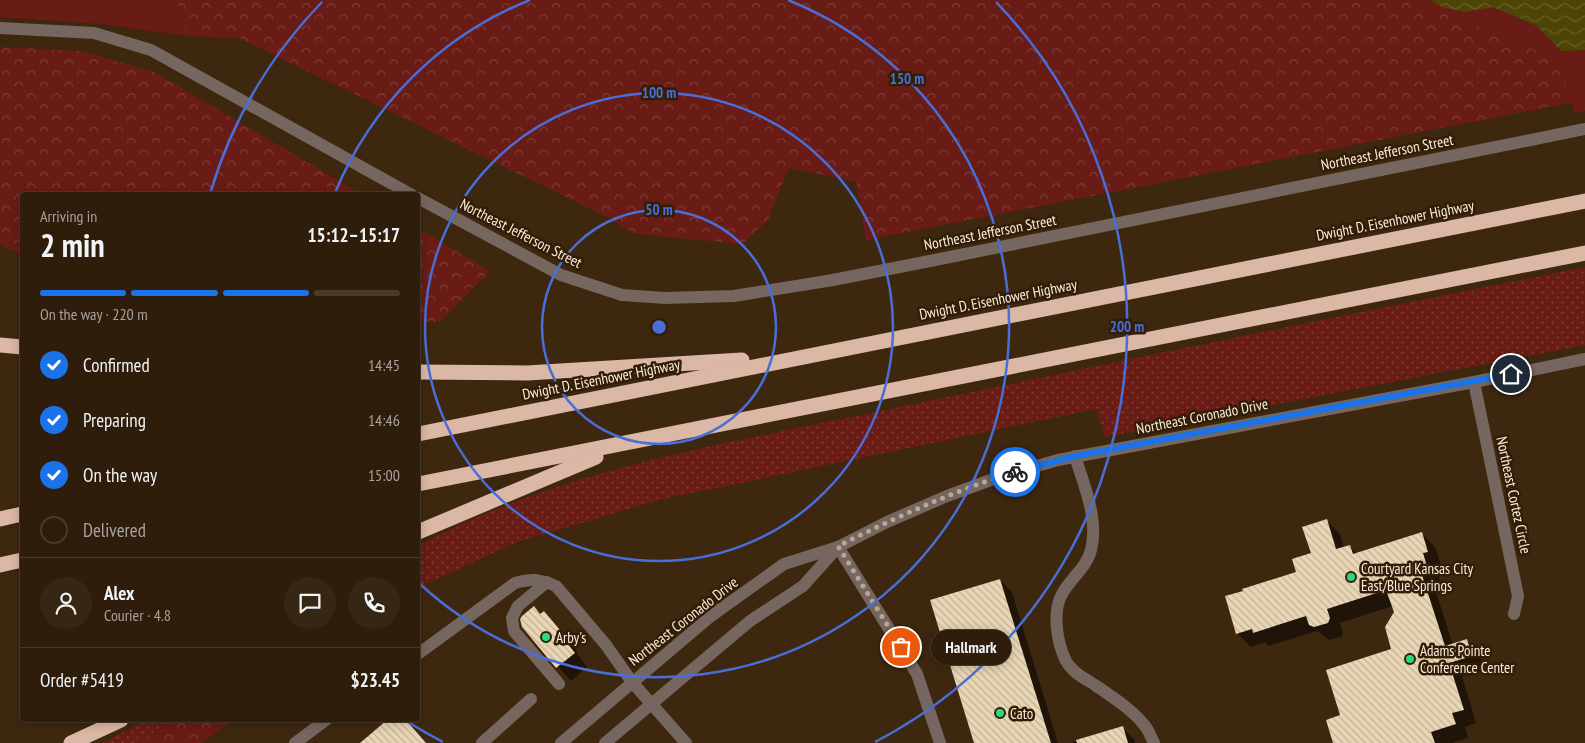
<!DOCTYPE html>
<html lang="en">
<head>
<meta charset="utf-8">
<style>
	:root { --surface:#2e1d0b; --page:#362614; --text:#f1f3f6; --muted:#a7a29d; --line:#493b2c; --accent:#1a73e8 }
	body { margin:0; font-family:"PT Sans Narrow",sans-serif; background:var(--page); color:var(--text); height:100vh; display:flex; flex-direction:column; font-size:19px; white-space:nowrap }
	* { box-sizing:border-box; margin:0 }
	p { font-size:16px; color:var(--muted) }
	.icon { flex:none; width:28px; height:28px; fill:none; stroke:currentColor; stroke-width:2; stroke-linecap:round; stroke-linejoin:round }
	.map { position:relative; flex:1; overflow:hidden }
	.details { position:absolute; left:20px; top:192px; width:400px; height:530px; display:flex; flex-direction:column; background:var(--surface); border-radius:5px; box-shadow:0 2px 12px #0003,0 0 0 1px var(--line) }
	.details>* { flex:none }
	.pin { position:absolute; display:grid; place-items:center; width:42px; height:42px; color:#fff; margin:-21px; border:2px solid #fff; border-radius:50%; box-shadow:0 1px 5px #0007 }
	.courier { position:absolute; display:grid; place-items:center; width:50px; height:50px; margin:-25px; border:4px solid #1a73e8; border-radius:50%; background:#fff; color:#222; box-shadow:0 1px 6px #0007 }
	.bubble { position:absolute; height:35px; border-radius:18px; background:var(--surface); box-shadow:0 2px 12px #0003,0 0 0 1px var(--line); font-size:16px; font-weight:600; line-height:35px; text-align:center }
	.headline em { font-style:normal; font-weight:600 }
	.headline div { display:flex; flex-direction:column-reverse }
	.headline { display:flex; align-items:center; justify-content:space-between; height:85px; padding:0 20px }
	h1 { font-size:32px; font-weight:600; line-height:38px }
	.bar { display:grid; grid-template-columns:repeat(4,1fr); gap:8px 5px; align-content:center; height:60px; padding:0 20px }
	.bar i { height:6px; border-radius:4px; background:var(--line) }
	.bar .active { background:var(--accent) }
	.bar p { grid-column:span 4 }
	.line { display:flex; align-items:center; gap:12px; padding:0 20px; border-top:1px solid var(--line) }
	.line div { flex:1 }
	.round { display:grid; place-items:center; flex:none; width:52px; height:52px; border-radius:26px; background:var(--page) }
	ol { padding:0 20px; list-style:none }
	li { display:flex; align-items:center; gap:15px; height:55px }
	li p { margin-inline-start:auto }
	li .icon { padding:5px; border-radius:50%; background:var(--accent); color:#fff; stroke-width:4 }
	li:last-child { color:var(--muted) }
	li i { width:28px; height:28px; border:2px solid var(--line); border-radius:50% }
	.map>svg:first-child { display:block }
	.grass { fill:url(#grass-dots) }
	.forest { fill:url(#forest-crowns) }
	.green { fill:#681c15 }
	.water { fill:url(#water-waves) }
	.shadow { fill:#0007 }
	.building { fill:url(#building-back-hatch) }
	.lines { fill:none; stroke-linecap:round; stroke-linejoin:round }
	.minor { stroke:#75665f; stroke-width:12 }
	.highway { stroke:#dbb7a5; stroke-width:15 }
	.done { stroke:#b8a796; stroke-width:5; stroke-dasharray:0 9 }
	.route { stroke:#1a73e8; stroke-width:6 }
	.ring { fill:none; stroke:#496ed9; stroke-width:2.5 }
	.poi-dot { fill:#2ed883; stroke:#321d05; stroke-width:2 }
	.labels { text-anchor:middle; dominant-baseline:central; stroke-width:5; stroke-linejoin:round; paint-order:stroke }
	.street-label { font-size:15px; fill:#fbecdf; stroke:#321d05 }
	.poi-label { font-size:15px; fill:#fbecdf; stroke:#321d05; text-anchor:start }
	.centre { fill:#496ed9; stroke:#321d05; stroke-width:2.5 }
	.ring-label { font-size:15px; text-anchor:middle; font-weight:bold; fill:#496ed9; stroke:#321d05; stroke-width:5; stroke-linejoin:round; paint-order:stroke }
</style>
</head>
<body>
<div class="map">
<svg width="1585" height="743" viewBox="0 0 1585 743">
	<defs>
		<pattern id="grass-dots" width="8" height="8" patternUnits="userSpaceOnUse" patternTransform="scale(1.25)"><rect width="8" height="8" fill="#681c15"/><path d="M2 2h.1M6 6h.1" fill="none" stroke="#7e3d37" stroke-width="1.8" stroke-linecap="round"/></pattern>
		<pattern id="forest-crowns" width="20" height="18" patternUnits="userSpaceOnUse" patternTransform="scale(1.25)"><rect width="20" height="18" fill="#681c15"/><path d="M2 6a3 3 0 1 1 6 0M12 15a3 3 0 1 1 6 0" fill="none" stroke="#7e3d37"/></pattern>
		<pattern id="water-waves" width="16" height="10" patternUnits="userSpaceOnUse" patternTransform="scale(1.25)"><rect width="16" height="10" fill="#4d4505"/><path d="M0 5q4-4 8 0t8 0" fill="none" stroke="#686029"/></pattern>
		<pattern id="building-back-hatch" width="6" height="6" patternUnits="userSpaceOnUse" patternTransform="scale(1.25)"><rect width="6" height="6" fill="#e8d6b5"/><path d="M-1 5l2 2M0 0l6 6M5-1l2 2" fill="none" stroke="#c1b298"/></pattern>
	</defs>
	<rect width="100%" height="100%" fill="#3d270f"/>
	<g class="grass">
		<path d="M 1585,267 L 1585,345 L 1105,437 L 1096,409 L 659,500 L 515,543 L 418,588 L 418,546 C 564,466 742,441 904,406 C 1131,359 1358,312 1585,267 Z"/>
		<path d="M 146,720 L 177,720 L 136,743 L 103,743 Z"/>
	</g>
	<g class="forest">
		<path d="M 145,0 L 1431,0 L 1537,26 L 1585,100 L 866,240 L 856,182 L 789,168 L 768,220 L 742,244 L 635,234 L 603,215 L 239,38 L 187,36 L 146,6 Z"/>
		<path d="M 0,47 L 81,51 L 154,72 L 363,195 L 22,195 L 22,255 L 0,245 Z"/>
		<path d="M 418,228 L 490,271 L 440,322 L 418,321 Z"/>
		<path d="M 177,720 L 234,720 L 202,743 L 136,743 Z"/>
	</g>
	<g class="green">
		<path d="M 0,0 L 176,0 L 187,36 L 101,24 L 0,17 Z"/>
		<path d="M 1410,0 L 1585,0 L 1585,111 L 1575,113 L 1557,59 Z"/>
	</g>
	<path class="water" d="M 1431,0 L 1585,0 L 1585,50 L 1561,51 L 1537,26 L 1493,7 L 1464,12 L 1442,7 Z"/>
	<g class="shadow">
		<path d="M 1326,520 L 1340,534 L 1344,548 L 1349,546 L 1357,554 L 1421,533 L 1435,547 L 1441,565 L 1436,567 L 1442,587 L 1435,589 L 1453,645 L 1466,640 L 1480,654 L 1485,669 L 1462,676 L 1476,723 L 1465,727 L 1468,738 L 1452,743 L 1335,743 L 1342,716 L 1392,650 L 1395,612 L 1393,606 L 1340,623 L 1343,632 L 1342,637 L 1329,640 L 1317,631 L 1268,646 L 1265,642 L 1251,647 L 1237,633 L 1297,573 L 1312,554 Z"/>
		<path d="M 1000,580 L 1012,592 L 1058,743 L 975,743 Z"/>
		<path d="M 543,613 L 577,651 L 576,652 L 587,667 L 571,681 L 523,627 Z"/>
		<path d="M 1122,727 L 1134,739 L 1135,743 L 1070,743 Z"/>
	</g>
	<g class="building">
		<path d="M 1327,519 L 1336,549 L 1350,545 L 1353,554 L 1422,532 L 1428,552 L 1423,553 L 1429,573 L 1422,575 L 1445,646 L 1467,639 L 1472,656 L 1449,663 L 1464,710 L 1452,713 L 1456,724 L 1431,732 L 1435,743 L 1333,743 L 1326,720 L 1340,715 L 1326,670 L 1391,649 L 1385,627 L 1394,612 L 1386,590 L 1327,609 L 1330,618 L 1328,623 L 1314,627 L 1309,625 L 1306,616 L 1253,633 L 1252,629 L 1236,634 L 1225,596 L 1243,591 L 1242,589 L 1296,572 L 1292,559 L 1311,553 L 1302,527 Z"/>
		<path d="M 1000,579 L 1051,743 L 974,743 L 930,600 Z"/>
		<path d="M 534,606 L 540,614 L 544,611 L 565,636 L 563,638 L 575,653 L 556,668 L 522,627 L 520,619 L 522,616 Z"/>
		<path d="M 387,720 L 406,720 L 426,743 L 360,743 Z"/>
		<path d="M 1123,726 L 1128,743 L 1077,743 L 1076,740 Z"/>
	</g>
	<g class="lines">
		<g class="minor">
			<path d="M 0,28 L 94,33 L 151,50 L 412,195"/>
			<path d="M 418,198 L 561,275 L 622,295 L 665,298 L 734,296 L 833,280 L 935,260 L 1585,129"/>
			<path d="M 1474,382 L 1518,596 L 1514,614"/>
			<path d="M 1075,456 C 1084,486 1099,519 1091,550 C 1087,567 1070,579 1062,594 C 1052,612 1057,643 1066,661 C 1072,672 1084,678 1095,685 C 1112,697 1132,709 1145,726 C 1149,731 1151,737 1154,743"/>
			<path d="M 838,547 L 917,674 L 940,743"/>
			<path d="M 547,582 L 518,606 L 512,618 L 514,631 L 559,684"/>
			<path d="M 418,654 L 515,583 C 533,578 538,579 556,586 L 606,645 L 632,682 L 686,743"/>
			<path d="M 295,743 L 326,720"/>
			<path d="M 482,743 L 531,699"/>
			<path d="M 561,743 L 711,616 L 784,564 L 838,547 L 887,522 L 947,496 L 999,477 L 1058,460 L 1474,382 L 1585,359"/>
			<path d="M 605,743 L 750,621 L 803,586 L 838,547"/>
		</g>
		<g class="highway">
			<path d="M 0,345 L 22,347"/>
			<path d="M 418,372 L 527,373 L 742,360"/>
			<path d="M 418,434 L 1585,201"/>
			<path d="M 418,484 L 1585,253"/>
			<path d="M 0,519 L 22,514"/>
			<path d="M 418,532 L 596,457"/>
			<path d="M 0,565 L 22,560"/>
			<path d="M 71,743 L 121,720"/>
		</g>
	</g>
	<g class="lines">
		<path class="done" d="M 901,647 L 838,546 C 895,518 953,491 1015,472"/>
		<path class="route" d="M 1015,472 L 1075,456 L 1511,374"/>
	</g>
	<g class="ring">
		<circle cx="659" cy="327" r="117"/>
		<circle cx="659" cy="327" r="234"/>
		<path d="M335 193A351 351 0 0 1 530 0M788 0A351 351 0 1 1 420 584"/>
		<path d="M443 742A468 468 0 0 1 408 722M210 194A468 468 0 0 1 322 2M996 2A468 468 0 0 1 875 742"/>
	</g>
	<g class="poi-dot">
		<circle cx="1351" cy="577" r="5"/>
		<circle cx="546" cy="637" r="5"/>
		<circle cx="1410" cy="659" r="5"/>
		<circle cx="1000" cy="713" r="5"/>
	</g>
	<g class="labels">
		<g class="street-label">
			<text transform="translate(1387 152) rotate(-11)">Northeast Jefferson Street</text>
			<text transform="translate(1395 220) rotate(-11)">Dwight D. Eisenhower Highway</text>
			<text transform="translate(990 232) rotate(-11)">Northeast Jefferson Street</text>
			<text transform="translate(521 233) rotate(27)">Northeast Jefferson Street</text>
			<text transform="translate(998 299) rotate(-11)">Dwight D. Eisenhower Highway</text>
			<text transform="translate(601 379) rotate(-11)">Dwight D. Eisenhower Highway</text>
			<text transform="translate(1202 416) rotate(-11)">Northeast Coronado Drive</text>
			<text transform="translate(1514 495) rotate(78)">Northeast Cortez Circle</text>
			<text transform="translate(683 621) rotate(-38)">Northeast Coronado Drive</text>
		</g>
		<g class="poi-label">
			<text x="1361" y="568">Courtyard Kansas City<tspan x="1361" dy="17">East/Blue Springs</tspan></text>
			<text x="556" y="637">Arby's</text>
			<text x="1420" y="650">Adams Pointe<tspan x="1420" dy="17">Conference Center</tspan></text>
			<text x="1010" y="713">Cato</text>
		</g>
	</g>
	<circle cx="659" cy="327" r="8" class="centre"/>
	<g class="ring-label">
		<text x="907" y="84">150 m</text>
		<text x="659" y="98">100 m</text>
		<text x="659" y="215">50 m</text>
		<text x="1127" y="332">200 m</text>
	</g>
</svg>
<div class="pin" style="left:901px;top:647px;background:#ea580c"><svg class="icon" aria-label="bag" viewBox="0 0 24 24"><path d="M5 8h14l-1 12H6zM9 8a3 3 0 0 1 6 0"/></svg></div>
<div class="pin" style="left:1511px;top:374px;background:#1f2937"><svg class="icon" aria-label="home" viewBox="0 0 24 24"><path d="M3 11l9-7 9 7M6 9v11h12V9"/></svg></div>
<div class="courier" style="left:1015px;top:472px"><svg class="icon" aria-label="bike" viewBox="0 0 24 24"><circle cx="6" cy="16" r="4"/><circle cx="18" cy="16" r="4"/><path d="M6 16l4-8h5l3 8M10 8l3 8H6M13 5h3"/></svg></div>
<div class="bubble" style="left:931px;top:630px;width:80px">Hallmark</div>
<section class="details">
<div class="headline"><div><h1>2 min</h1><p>Arriving in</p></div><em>15:12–15:17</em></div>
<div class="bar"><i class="active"></i><i class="active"></i><i class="active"></i><i></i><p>On the way · 220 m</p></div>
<ol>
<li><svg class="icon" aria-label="check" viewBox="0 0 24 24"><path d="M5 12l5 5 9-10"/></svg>Confirmed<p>14:45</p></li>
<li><svg class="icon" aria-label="check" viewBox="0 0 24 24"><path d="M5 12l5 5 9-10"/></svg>Preparing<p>14:46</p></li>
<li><svg class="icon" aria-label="check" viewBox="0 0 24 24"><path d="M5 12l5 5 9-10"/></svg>On the way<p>15:00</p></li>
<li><i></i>Delivered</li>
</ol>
<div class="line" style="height:90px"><a class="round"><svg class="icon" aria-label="person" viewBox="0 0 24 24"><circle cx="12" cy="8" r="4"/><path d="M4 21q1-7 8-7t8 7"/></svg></a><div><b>Alex</b><p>Courier · 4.8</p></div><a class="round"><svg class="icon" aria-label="chat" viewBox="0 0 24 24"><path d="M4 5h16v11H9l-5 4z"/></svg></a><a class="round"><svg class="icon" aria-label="phone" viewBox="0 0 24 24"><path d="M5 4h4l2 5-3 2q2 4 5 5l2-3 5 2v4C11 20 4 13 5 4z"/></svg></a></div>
<div class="line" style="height:65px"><div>Order #5419</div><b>$23.45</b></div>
</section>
</div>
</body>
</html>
